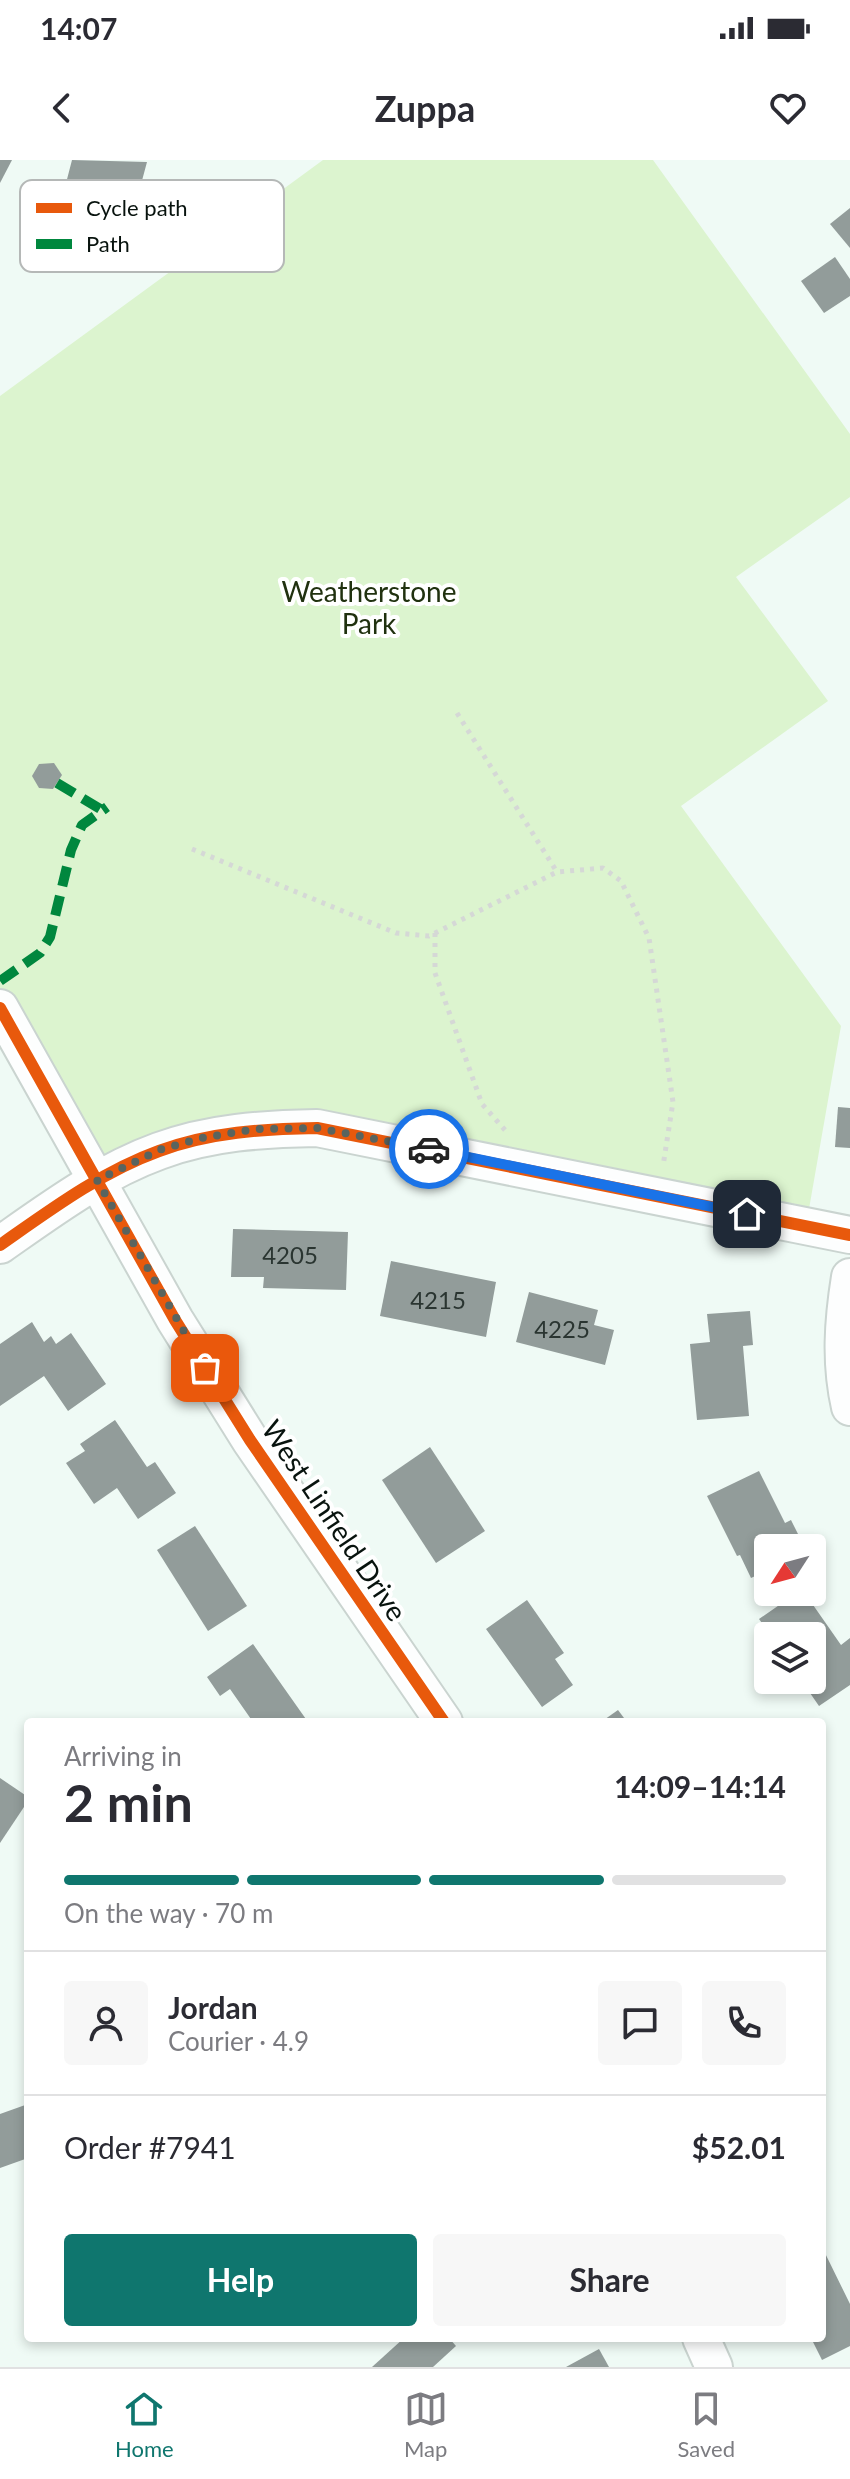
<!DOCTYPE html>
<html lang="en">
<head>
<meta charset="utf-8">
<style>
	:root { --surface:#fff; --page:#f7f7f7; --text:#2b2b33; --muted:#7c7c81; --line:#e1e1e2; --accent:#0f766e }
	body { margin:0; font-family:Lato,sans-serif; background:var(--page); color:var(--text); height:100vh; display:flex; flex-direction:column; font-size:30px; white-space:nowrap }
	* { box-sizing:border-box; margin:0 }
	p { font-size:26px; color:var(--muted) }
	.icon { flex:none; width:44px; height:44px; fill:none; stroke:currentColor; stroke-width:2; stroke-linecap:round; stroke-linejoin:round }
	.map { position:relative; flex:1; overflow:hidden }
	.sheet { position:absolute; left:24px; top:1558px; width:802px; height:624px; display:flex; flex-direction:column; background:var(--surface); border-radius:8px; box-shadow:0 4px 12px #0003 }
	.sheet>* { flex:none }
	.needle { width:52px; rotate:234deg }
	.tools { position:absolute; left:754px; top:1374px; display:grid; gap:16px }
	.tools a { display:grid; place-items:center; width:72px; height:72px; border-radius:8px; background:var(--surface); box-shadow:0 4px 12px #0003; font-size:40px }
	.pin { position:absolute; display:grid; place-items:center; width:68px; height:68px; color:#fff; margin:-34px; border-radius:16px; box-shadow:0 4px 12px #0006 }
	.courier { position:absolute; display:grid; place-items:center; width:80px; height:80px; margin:-40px; border:6px solid #1a73e8; border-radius:50%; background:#fff; color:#222; box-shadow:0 2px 10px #0007 }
	.summary em { font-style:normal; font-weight:700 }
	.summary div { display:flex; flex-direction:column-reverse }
	.summary { display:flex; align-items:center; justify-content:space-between; height:136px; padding:0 40px }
	h1 { font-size:52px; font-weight:700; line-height:60px }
	.bar { display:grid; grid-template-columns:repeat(4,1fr); gap:12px 8px; align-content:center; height:96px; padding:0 40px }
	.bar i { height:10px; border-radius:6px; background:var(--line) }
	.bar .selected { background:var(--accent) }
	.bar p { grid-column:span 4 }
	.line { display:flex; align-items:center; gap:20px; padding:0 40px; border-top:2px solid var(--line) }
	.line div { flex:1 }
	.round { display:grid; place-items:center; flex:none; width:84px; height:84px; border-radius:8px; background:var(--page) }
	.action { display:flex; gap:16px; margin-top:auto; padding:16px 40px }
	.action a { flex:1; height:92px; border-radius:8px; background:var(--accent); color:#fff; font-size:32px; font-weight:700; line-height:92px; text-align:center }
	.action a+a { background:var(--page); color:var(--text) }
	.status { display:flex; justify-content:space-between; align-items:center; height:56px; padding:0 40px; background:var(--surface); direction:ltr }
	.status svg { height:22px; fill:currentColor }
	header { display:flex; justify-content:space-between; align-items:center; height:104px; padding:0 40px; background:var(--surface); font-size:36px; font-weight:700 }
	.tab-bar { display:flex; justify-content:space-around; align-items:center; height:112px; border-top:2px solid var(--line); background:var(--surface); font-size:22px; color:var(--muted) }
	.tab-bar a { display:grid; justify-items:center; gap:4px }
	.tab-bar .selected { color:var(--accent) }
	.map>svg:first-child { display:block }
	.green { fill:#dcf4cf }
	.building { fill:#929c9a }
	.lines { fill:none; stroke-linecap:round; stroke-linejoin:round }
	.minor-casing { stroke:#cad4d0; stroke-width:40 }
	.path { stroke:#d5d8d6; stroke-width:5; stroke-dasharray:4 6; stroke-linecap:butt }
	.minor { stroke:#fdfefe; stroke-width:36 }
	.quiet { stroke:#00873e; stroke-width:10; stroke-dasharray:20 10; stroke-linecap:butt }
	.cycleway-casing { stroke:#fff; stroke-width:17 }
	.cycleway { stroke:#e8590c; stroke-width:12 }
	.done { stroke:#59645f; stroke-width:8; stroke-dasharray:0 14.4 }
	.route { stroke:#1a73e8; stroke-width:10 }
	.labels { text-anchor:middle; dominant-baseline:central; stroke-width:8; stroke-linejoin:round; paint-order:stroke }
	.number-label { font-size:24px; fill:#2a3531 }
	.park-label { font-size:28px; fill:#20310f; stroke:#fff }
	.street-label { font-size:28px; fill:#08130e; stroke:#fff }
	.key { fill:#fff; stroke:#b5b8b7; stroke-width:2 }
	.key-label { font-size:22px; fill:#08130e }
</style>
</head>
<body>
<div class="status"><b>14:07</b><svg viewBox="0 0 49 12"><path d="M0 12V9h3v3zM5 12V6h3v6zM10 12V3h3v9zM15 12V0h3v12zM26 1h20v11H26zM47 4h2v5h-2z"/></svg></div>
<header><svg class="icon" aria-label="back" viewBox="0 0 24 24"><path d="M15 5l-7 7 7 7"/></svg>Zuppa<svg class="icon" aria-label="heart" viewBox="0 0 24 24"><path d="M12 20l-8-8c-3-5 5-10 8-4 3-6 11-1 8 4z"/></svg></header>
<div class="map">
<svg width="850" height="2207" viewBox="0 0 850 2207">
	<rect width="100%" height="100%" fill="#effaf5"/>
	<path class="green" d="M 323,0 L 653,0 L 850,274 L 850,337 L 736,417 L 828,541 L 681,646 L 841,866 L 806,1066 L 317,968 L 97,1020 L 0,848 L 0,236 Z"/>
	<g class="building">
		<path d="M 0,0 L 12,0 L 0,23 Z"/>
		<path d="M 72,0 L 147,2 L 133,54 L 144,71 L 112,90 L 107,80 L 103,94 L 51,81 Z"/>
		<path d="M 850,48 L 850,88 L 830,64 Z"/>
		<path d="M 835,97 L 850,119 L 850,136 L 824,153 L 801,121 Z"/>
		<path d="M 54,603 L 62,615 L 53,629 L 39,628 L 32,616 L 39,604 Z"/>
		<path d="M 838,947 L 850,948 L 850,988 L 835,987 Z"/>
		<path d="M 233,1069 L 348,1072 L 346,1130 L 263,1128 L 264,1117 L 231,1117 Z"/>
		<path d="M 391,1101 L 496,1122 L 486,1177 L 380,1156 Z"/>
		<path d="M 529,1132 L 598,1150 L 594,1165 L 614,1170 L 605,1205 L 516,1182 Z"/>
		<path d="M 750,1151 L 753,1185 L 743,1186 L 749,1256 L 697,1260 L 690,1184 L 710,1182 L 707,1154 Z"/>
		<path d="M 32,1162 L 44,1182 L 51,1176 L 56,1184 L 71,1173 L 106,1224 L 68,1251 L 44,1216 L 0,1246 L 0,1184 Z"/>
		<path d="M 115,1260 L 147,1307 L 155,1302 L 176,1333 L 138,1359 L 117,1328 L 94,1344 L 66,1303 L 85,1291 L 80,1284 Z"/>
		<path d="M 430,1287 L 485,1371 L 436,1403 L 382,1320 Z"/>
		<path d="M 759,1311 L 785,1363 L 791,1360 L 805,1388 L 768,1388 L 768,1410 L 751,1418 L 740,1395 L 737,1396 L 707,1336 Z"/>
		<path d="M 195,1366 L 247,1446 L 208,1471 L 157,1390 Z"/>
		<path d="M 798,1432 L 804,1432 L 841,1485 L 850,1478 L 850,1525 L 819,1546 L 801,1520 L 812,1520 L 812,1476 L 771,1476 L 759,1459 Z"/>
		<path d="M 527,1440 L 564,1493 L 555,1499 L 573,1525 L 542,1547 L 486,1469 Z"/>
		<path d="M 253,1484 L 308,1562 L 253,1562 L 230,1529 L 220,1536 L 207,1517 Z"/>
		<path d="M 618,1550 L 627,1562 L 601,1562 Z"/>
		<path d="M 0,1618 L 28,1637 L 28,1641 L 0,1683 Z"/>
		<path d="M 28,1944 L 28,1998 L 0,2008 L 0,1954 Z"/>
		<path d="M 822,2087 L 850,2144 L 850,2186 L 822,2200 L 811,2178 L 822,2178 Z"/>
		<path d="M 404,2178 L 449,2178 L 456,2186 L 433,2207 L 372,2207 Z"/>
		<path d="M 599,2189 L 609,2207 L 566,2207 Z"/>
	</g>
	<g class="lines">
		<g class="minor-casing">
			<g id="minor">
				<path d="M 0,848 L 175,1160 L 250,1280 L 444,1562"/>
				<path d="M 0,1085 C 50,1050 101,1012 159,991 C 210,972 263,969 317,968 L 850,1075"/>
				<path d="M 850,1117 C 843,1161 840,1203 850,1247"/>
				<path d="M 701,2178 L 714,2207"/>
			</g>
		</g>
		<g class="path">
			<path d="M 457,553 L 557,712"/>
			<path d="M 192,689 L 396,773 L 429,776 L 557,712 L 603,708 L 621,721 L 649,778 L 673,942 L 663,1006"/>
			<path d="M 435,773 L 435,813 L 482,944 L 505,970"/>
		</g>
		<use href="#minor" class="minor"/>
		<g class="quiet">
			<path d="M 57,623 L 102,650"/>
			<path d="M 0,821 L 40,793 L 50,777 L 71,690 L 82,665 L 107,647"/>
		</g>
		<g class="cycleway-casing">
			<g id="cycleway">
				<path d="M 0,848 L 175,1160 L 250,1280 L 444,1562"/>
				<path d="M 0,1085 C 50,1050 101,1012 159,991 C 210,972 263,969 317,968 L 850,1075"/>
			</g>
		</g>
		<use href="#cycleway" class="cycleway"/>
	</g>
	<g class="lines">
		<path class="done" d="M 205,1208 L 97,1020 L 162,989 L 202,978 L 256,969 L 317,968 L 429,989"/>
		<path class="route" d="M 429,989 L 747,1054"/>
	</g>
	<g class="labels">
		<g class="number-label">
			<text x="290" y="1094">4205</text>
			<text x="438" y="1139">4215</text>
			<text x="562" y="1168">4225</text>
		</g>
		<g class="park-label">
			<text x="369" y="431">Weatherstone<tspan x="369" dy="32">Park</tspan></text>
		</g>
		<g class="street-label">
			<text transform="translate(335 1360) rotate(56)">West Linfield Drive</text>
		</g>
	</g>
	<rect x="20" y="20" width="264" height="92" rx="12" class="key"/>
	<rect x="36" y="43" width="36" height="10" fill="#e8590c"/>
	<rect x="36" y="79" width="36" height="10" fill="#00873e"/>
	<g class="key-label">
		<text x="86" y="56">Cycle path</text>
		<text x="86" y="92">Path</text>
	</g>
</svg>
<div class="tools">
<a><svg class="needle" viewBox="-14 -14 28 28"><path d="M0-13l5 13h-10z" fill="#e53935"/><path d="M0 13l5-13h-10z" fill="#7c7c81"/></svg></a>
<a><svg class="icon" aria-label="layers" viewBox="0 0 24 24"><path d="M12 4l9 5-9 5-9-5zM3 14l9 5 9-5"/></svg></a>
</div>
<div class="pin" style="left:205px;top:1208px;background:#ea580c"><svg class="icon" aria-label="bag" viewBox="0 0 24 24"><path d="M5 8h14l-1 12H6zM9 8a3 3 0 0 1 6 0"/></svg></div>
<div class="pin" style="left:747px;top:1054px;background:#1f2937"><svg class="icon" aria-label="home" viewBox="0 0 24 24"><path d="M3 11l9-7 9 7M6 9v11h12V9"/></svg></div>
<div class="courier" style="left:429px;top:989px"><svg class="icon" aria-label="car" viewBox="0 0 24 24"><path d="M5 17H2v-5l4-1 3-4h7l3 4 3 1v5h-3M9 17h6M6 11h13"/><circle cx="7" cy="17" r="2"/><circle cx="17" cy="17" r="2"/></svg></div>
<section class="sheet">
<div class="summary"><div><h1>2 min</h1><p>Arriving in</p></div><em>14:09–14:14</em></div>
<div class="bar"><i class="selected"></i><i class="selected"></i><i class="selected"></i><i></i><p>On the way · 70 m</p></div>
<div class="line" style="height:144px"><a class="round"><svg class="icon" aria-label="person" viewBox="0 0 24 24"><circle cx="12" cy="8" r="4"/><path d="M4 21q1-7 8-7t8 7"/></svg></a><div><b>Jordan</b><p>Courier · 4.9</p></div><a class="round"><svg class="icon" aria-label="chat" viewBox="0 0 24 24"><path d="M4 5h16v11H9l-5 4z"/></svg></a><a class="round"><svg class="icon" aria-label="phone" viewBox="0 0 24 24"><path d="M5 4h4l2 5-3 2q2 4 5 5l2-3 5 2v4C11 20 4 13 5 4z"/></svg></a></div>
<div class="line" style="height:104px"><div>Order #7941</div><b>$52.01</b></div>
<div class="action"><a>Help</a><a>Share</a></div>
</section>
</div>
<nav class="tab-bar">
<a class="selected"><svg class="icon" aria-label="home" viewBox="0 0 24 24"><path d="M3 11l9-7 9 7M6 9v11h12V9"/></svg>Home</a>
<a><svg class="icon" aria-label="map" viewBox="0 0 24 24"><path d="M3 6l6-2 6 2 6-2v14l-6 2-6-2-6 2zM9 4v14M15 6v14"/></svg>Map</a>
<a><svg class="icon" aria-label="saved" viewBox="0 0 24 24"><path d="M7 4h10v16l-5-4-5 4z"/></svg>Saved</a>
</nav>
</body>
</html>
